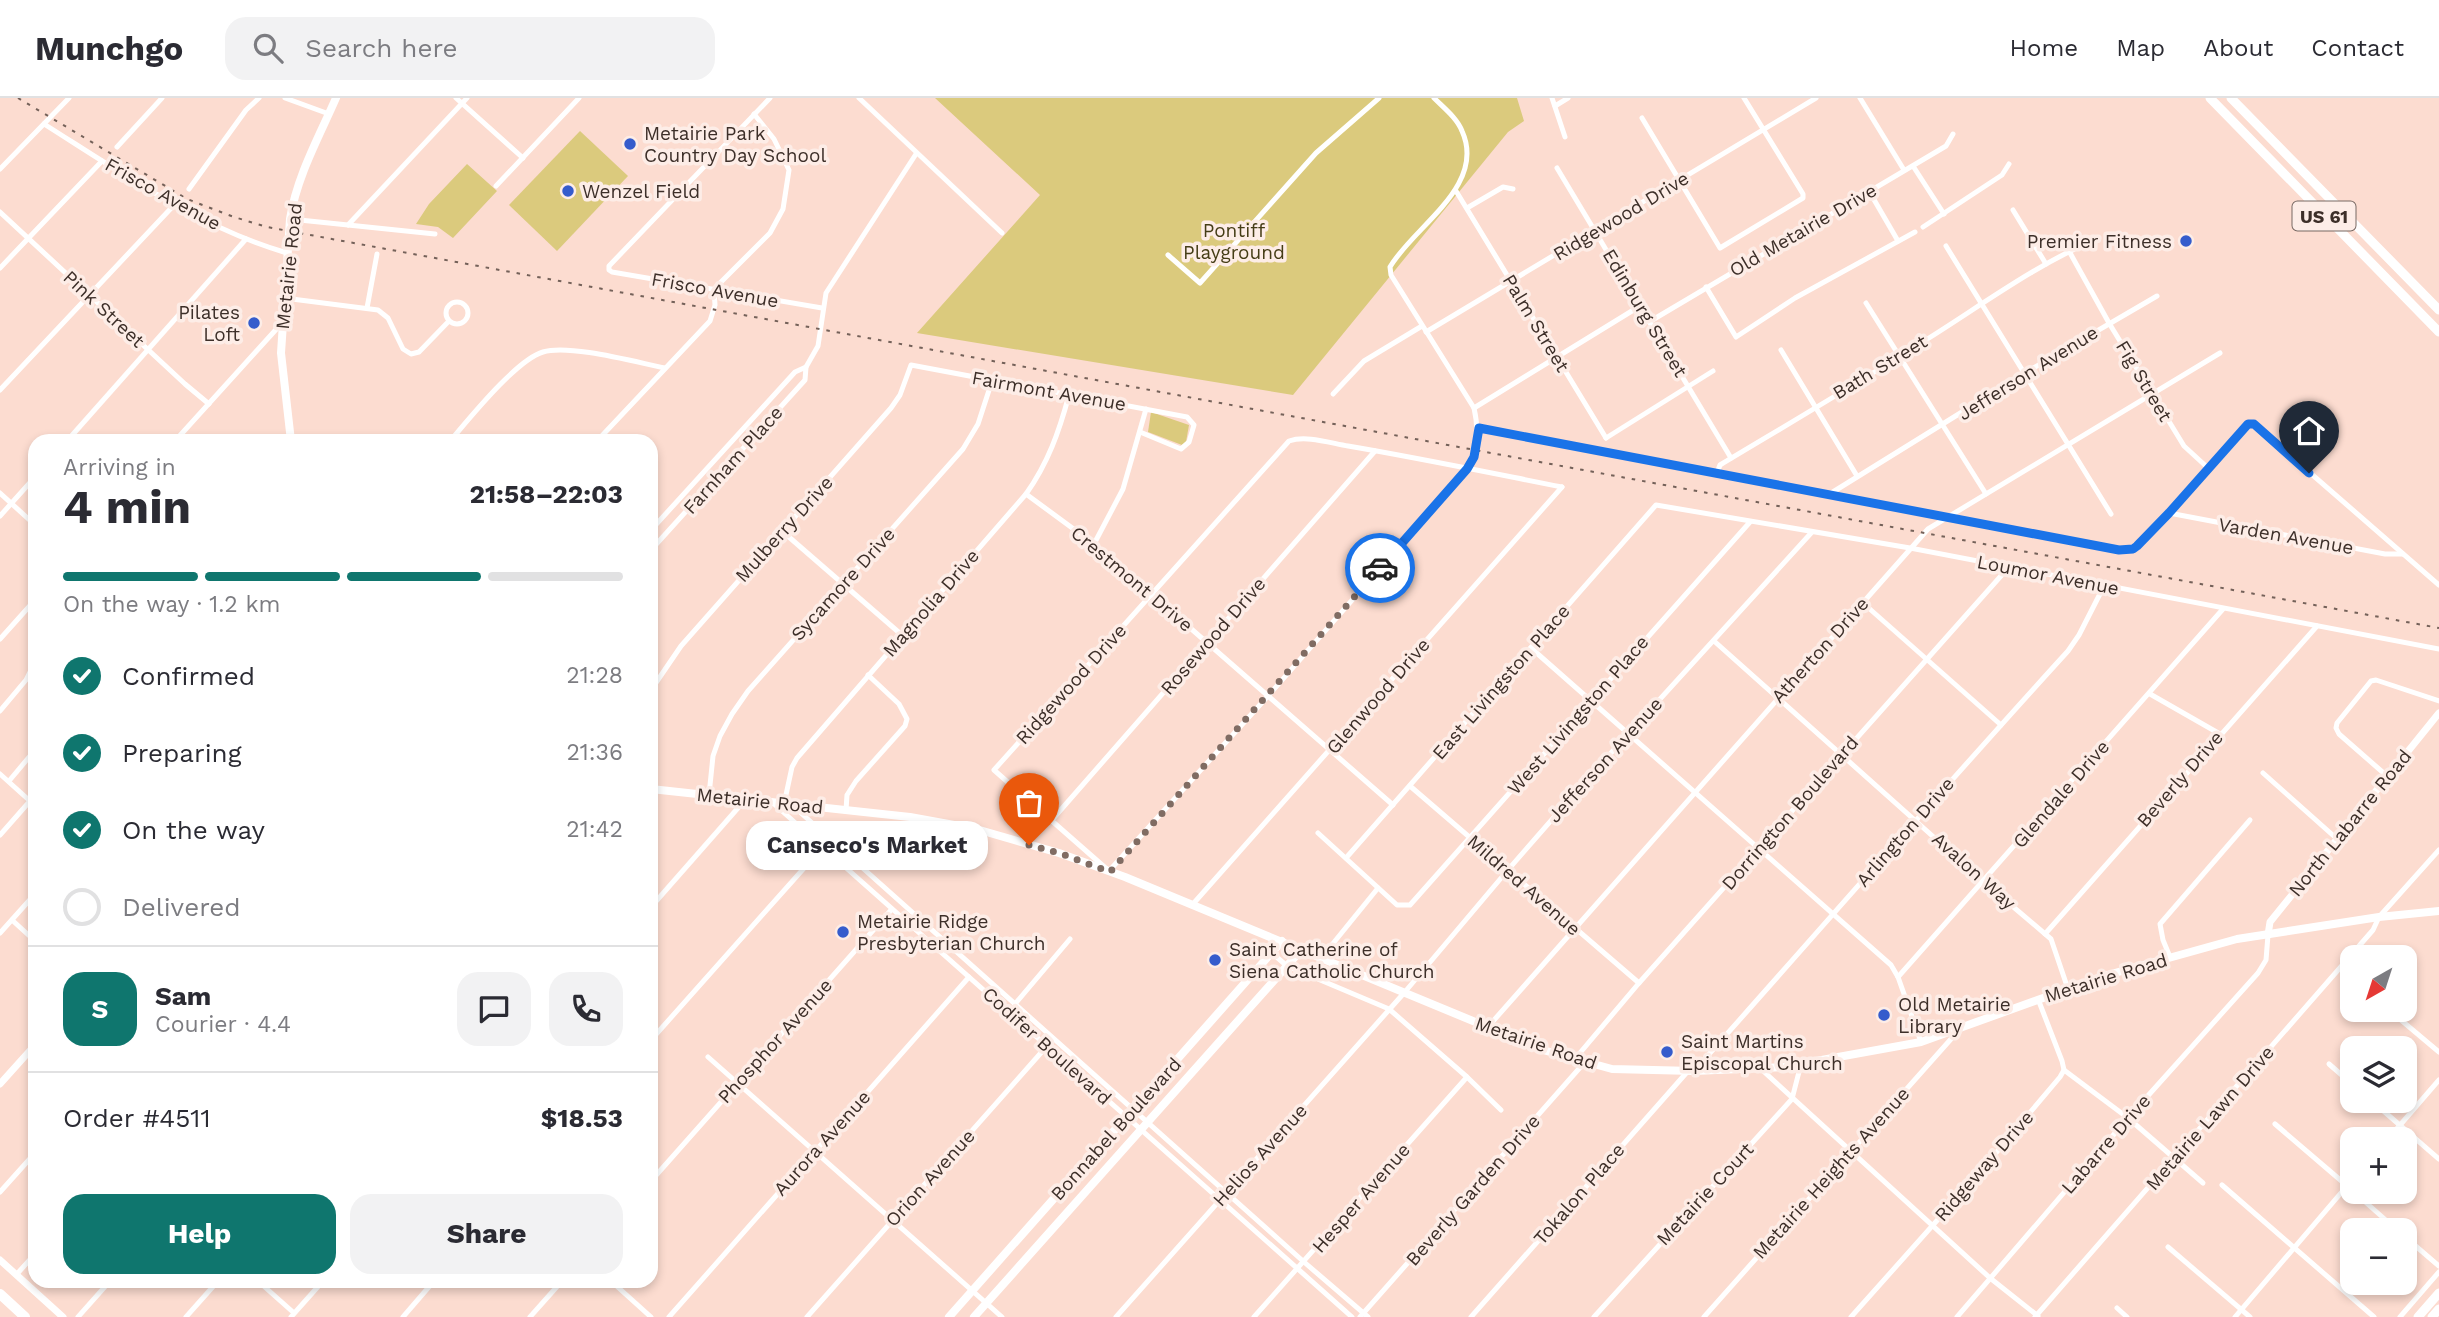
<!DOCTYPE html>
<html lang="en">
<head>
<meta charset="utf-8">
<style>
	:root { --surface:#fff; --page:#f2f2f3; --text:#2b2b33; --muted:#7c7c81; --line:#e1e1e2; --accent:#0f766e }
	body { margin:0; font-family:"Work Sans",sans-serif; background:var(--page); color:var(--text); height:100vh; display:flex; flex-direction:column; font-size:26px; white-space:nowrap }
	* { box-sizing:border-box; margin:0 }
	p { font-size:23px; color:var(--muted) }
	.icon { flex:none; width:38px; height:38px; fill:none; stroke:currentColor; stroke-width:2; stroke-linecap:round; stroke-linejoin:round }
	.map { position:relative; flex:1; overflow:hidden }
	.panel { position:absolute; left:28px; top:336px; width:630px; height:854px; display:flex; flex-direction:column; background:var(--surface); border-radius:21px; box-shadow:0 4px 10px #0003 }
	.panel>* { flex:none }
	.needle { width:46px; rotate:219deg }
	.buttons { position:absolute; left:2340px; top:847px; display:grid; gap:14px }
	.buttons a { display:grid; place-items:center; width:77px; height:77px; border-radius:14px; background:var(--surface); box-shadow:0 4px 10px #0003; font-size:35px }
	.pin { position:absolute; display:grid; place-items:center; width:60px; height:60px; color:#fff; margin:-72px -30px; border-radius:50% 50% 50% 0; rotate:-45deg; box-shadow:0 0 7px #0007 }
	.pin .icon { rotate:45deg }
	.courier { position:absolute; display:grid; place-items:center; width:70px; height:70px; margin:-35px; border:5px solid #1a73e8; border-radius:50%; background:#fff; color:#222; box-shadow:0 2px 9px #0007 }
	.bubble { position:absolute; height:49px; border-radius:21px; background:var(--surface); box-shadow:0 4px 10px #0003; font-size:23px; font-weight:700; line-height:49px; text-align:center }
	.headline em { font-style:normal; font-weight:700 }
	.headline div { display:flex; flex-direction:column-reverse }
	.headline { display:flex; align-items:center; justify-content:space-between; height:119px; padding:0 35px }
	h1 { font-size:46px; font-weight:700; line-height:52px }
	.bar { display:grid; grid-template-columns:repeat(4,1fr); gap:10px 7px; align-content:center; height:84px; padding:0 35px }
	.bar i { height:9px; border-radius:5px; background:var(--line) }
	.bar .current { background:var(--accent) }
	.bar p { grid-column:span 4 }
	.line { display:flex; align-items:center; gap:18px; padding:0 35px; border-top:2px solid var(--line) }
	.line div { flex:1 }
	.round { display:grid; place-items:center; flex:none; width:74px; height:74px; border-radius:21px; background:var(--page) }
	ol { padding:0 35px; list-style:none }
	li { display:flex; align-items:center; gap:21px; height:77px }
	li p { margin-inline-start:auto }
	li .icon { padding:7px; border-radius:50%; background:var(--accent); color:#fff; stroke-width:4 }
	li:last-child { color:var(--muted) }
	li i { width:38px; height:38px; border:4px solid var(--line); border-radius:50% }
	.action { display:flex; gap:14px; margin-top:auto; padding:14px 35px }
	.action a { flex:1; height:80px; border-radius:21px; background:var(--accent); color:#fff; font-size:28px; font-weight:700; line-height:80px; text-align:center }
	.action a+a { background:var(--page); color:var(--text) }
	header { display:flex; align-items:center; gap:42px; box-sizing:border-box; height:98px; padding:0 35px; background:var(--surface); border-bottom:2px solid var(--line) }
	header strong { font-size:33px }
	nav { display:flex; gap:38px; margin-inline-start:auto; font-size:24px }
	.search { width:490px; height:63px; background:var(--page); display:flex; align-items:center; gap:18px; box-sizing:border-box; padding:0 24px; border-radius:21px; color:var(--muted); font-size:26px }
	.map>svg:first-child { display:block }
	.green { fill:#dbca7d }
	.lines { fill:none; stroke-linecap:round; stroke-linejoin:round }
	.minor { stroke:#fff; stroke-width:5 }
	.tertiary { stroke:#fff; stroke-width:7 }
	.secondary { stroke:#fff; stroke-width:8 }
	.trunk { stroke:#fff; stroke-width:9 }
	.motorway { stroke:#fff; stroke-width:10 }
	.rail { stroke:#746159; stroke-width:2; stroke-dasharray:3.5 7; stroke-linecap:butt }
	.done { stroke:#806c63; stroke-width:7; stroke-dasharray:0 12.6 }
	.route { stroke:#1a73e8; stroke-width:9 }
	.poi-dot { fill:#355ccc; stroke:#fdede7; stroke-width:2.5 }
	.labels { text-anchor:middle; dominant-baseline:central; stroke-width:7; stroke-linejoin:round; paint-order:stroke }
	.shield { fill:#fdede7; stroke:#776862; stroke-width:2 }
	.shield-label { font-size:18px; font-weight:bold; fill:#3d2f29 }
	.poi-label { font-size:19px; fill:#3d2f29; stroke:#fdede7; text-anchor:start }
	.street-label { font-size:19px; fill:#3d2f29; stroke:#fdede7 }
	.park-label { font-size:19px; fill:#453d16; stroke:#fdede7 }
</style>
</head>
<body>
<header>
<strong>Munchgo</strong>
<div class="search"><svg class="icon" aria-label="search" viewBox="0 0 24 24"><circle cx="10" cy="10" r="6"/><path d="M15 15l6 6"/></svg>Search here</div>
<nav><a>Home</a><a>Map</a><a>About</a><a>Contact</a></nav>
</header>
<div class="map">
<svg width="2439" height="1219" viewBox="0 0 2439 1219">
	<rect width="100%" height="100%" fill="#fcdcd0"/>
	<g class="green">
		<path d="M 935,0 L 1517,0 L 1524,23 L 1508,34 L 1293,297 L 917,235 L 1040,97 Z"/>
		<path d="M 580,33 L 628,78 L 557,153 L 509,107 Z"/>
		<path d="M 467,66 L 497,93 L 453,140 L 438,129 L 416,126 L 429,106 Z"/>
		<path d="M 1151,314 L 1189,327 L 1186,344 L 1182,347 L 1148,334 Z"/>
	</g>
	<g class="lines">
		<g class="minor">
			<path d="M 285,0 L 329,16"/>
			<path d="M 456,0 L 523,60"/>
			<path d="M 770,0 L 609,168 L 609,172 L 612,174 L 822,210"/>
			<path d="M 859,0 L 1002,135"/>
			<path d="M 1434,0 C 1444,10 1457,20 1462,33 C 1487,88 1413,129 1390,169 L 1391,177 L 1474,310 C 1479,332 1478,351 1467,371 L 1268,598 L 1109,773 L 994,672 L 1289,343 C 1306,337 1330,345 1348,348 C 1419,360 1491,375 1562,389"/>
			<path d="M 1552,0 L 1565,39"/>
			<path d="M 1860,0 L 1904,72"/>
			<path d="M 1555,8 L 1568,0"/>
			<path d="M 1642,20 L 1720,150 L 1803,100 L 1803,96 L 1744,0"/>
			<path d="M 44,26 C 120,74 200,130 287,155"/>
			<path d="M 117,49 L 162,0"/>
			<path d="M 1913,68 L 1944,116"/>
			<path d="M 1557,70 L 1731,360"/>
			<path d="M 0,71 L 69,0"/>
			<path d="M 496,88 L 579,0"/>
			<path d="M 189,91 L 246,12 L 259,0"/>
			<path d="M 1456,93 L 1606,340"/>
			<path d="M 1869,93 L 1898,143"/>
			<path d="M 1467,110 L 1503,89 L 1513,91"/>
			<path d="M 2013,112 L 2046,166"/>
			<path d="M 0,114 L 185,286 L 209,306"/>
			<path d="M 290,121 L 435,136"/>
			<path d="M 348,127 L 467,0"/>
			<path d="M 1923,129 L 2002,77 L 2009,66"/>
			<path d="M 1946,148 L 2111,416"/>
			<path d="M 2069,153 L 2109,225 L 2184,348 L 2208,370"/>
			<path d="M 1168,157 L 1200,185 L 1316,55 L 1379,0"/>
			<path d="M 0,170 L 102,63"/>
			<path d="M 1706,189 L 1736,239 L 1795,200 L 1915,134"/>
			<path d="M 284,200 L 378,212 L 388,220 L 403,251 L 411,256 L 419,254 L 449,223"/>
			<circle cx="457" cy="215" r="11"/>
			<path d="M 1866,205 L 1986,396"/>
			<path d="M 367,210 L 377,156"/>
			<path d="M 1649,224 L 1946,48 L 1953,36"/>
			<path d="M 1426,234 L 1816,0"/>
			<path d="M 1781,252 L 1857,378"/>
			<path d="M 806,269 L 818,248 L 826,195 L 916,56"/>
			<path d="M 0,292 L 175,106"/>
			<path d="M 1333,296 L 1364,263 L 1422,228"/>
			<path d="M 1474,310 L 1640,208"/>
			<path d="M 1479,330 L 2119,452 L 2133,451 L 2137,448 L 2169,415 L 2245,327 L 2254,326 L 2439,487"/>
			<path d="M 1606,340 L 1713,273"/>
			<path d="M 67,343 L 246,141"/>
			<path d="M 175,343 L 281,226"/>
			<path d="M 450,343 C 469,321 516,262 543,254 C 569,246 635,264 665,270"/>
			<path d="M 597,343 L 710,223 L 715,207 L 714,191 L 770,135 L 783,111 L 789,72 L 774,41 L 754,16"/>
			<path d="M 1717,375 L 1720,367 C 1790,325 1860,284 1929,240 C 1983,206 2036,167 2094,142"/>
			<path d="M 0,395 L 35,427"/>
			<path d="M 1026,396 L 1094,446 L 1393,707"/>
			<path d="M 1828,397 L 2025,275 L 2157,198"/>
			<path d="M 2169,415 L 2385,456 L 2403,456"/>
			<path d="M 0,418 L 35,379"/>
			<path d="M 651,432 L 795,274 L 806,269 L 805,282 L 651,452"/>
			<path d="M 782,433 L 903,538"/>
			<path d="M 1094,446 L 1123,391 L 1146,311"/>
			<path d="M 1863,505 L 2001,627"/>
			<path d="M 0,541 L 35,502"/>
			<path d="M 1714,543 L 1984,784 L 2051,841 L 2068,891"/>
			<path d="M 1531,550 L 1891,867 L 1898,879 L 1921,944"/>
			<path d="M 651,592 L 681,548 L 891,310 L 900,297 L 911,267 L 1187,319 L 1194,327 L 1189,344 L 1181,351 L 1140,334"/>
			<path d="M 2150,596 L 2220,636"/>
			<path d="M 0,613 L 26,582 L 35,564"/>
			<path d="M 2263,675 L 2336,740"/>
			<path d="M 0,676 L 30,703 L 0,737"/>
			<path d="M 2387,678 L 2339,636 L 2336,630 L 2337,625 L 2371,583 L 2376,582 L 2439,603"/>
			<path d="M 9,683 L 35,652"/>
			<path d="M 1410,688 L 1639,885"/>
			<path d="M 709,697 L 713,658 L 720,638 L 732,616 L 748,593 L 963,351 L 978,326 L 992,283"/>
			<path d="M 773,705 L 1352,1219"/>
			<path d="M 784,706 L 792,669 L 797,660 L 1026,396 C 1048,365 1059,334 1069,297"/>
			<path d="M 792,707 L 1304,1164 L 1368,1219"/>
			<path d="M 846,712 L 847,697 L 856,683 L 905,628 L 907,621 L 899,606 L 868,577"/>
			<path d="M 1051,723 L 1375,353"/>
			<path d="M 1318,735 L 1397,807 L 1410,807 L 1750,424"/>
			<path d="M 1346,760 L 1656,407 L 1910,450 L 2439,551"/>
			<path d="M 1193,806 L 1562,389"/>
			<path d="M 651,809 L 745,702"/>
			<path d="M 12,822 L 35,843"/>
			<path d="M 0,835 L 35,796"/>
			<path d="M 2045,836 L 2317,528"/>
			<path d="M 1272,855 L 1287,868 L 1389,911 L 1467,979 L 1501,1012"/>
			<path d="M 1322,859 L 1378,790"/>
			<path d="M 2170,859 L 2163,842 L 2160,826 L 2250,722"/>
			<path d="M 1898,879 L 2223,511"/>
			<path d="M 1015,906 L 1070,841"/>
			<path d="M 2389,912 L 2439,954"/>
			<path d="M 1487,930 L 1928,431 L 2220,255"/>
			<path d="M 651,942 L 830,741"/>
			<path d="M 708,959 L 1002,1219"/>
			<path d="M 1574,962 L 1639,885 L 2008,470"/>
			<path d="M 2329,966 L 2352,986"/>
			<path d="M 1761,971 L 1990,1180 L 2038,1218"/>
			<path d="M 2064,972 L 2128,1020 L 2203,1085"/>
			<path d="M 1694,973 C 1819,833 1942,691 2068,553 L 2079,537 L 2104,488"/>
			<path d="M 2372,1003 L 2439,1061"/>
			<path d="M 2275,1026 L 2352,1092"/>
			<path d="M 2388,1041 L 2439,982"/>
			<path d="M 651,1083 L 892,811"/>
			<path d="M 2222,1087 L 2374,1219"/>
			<path d="M 0,1094 L 35,1055"/>
			<path d="M 2354,1094 L 2397,1132"/>
			<path d="M 2404,1138 L 2439,1168"/>
			<path d="M 2168,1149 L 2250,1219"/>
			<path d="M 16,1177 L 35,1156"/>
			<path d="M 258,1183 L 294,1215"/>
			<path d="M 611,1183 L 651,1219"/>
			<path d="M 2117,1210 L 2127,1219"/>
			<path d="M 78,1219 L 110,1183"/>
			<path d="M 186,1219 L 218,1183"/>
			<path d="M 291,1219 L 323,1183"/>
			<path d="M 403,1219 L 434,1183"/>
			<path d="M 530,1219 L 562,1183"/>
			<path d="M 669,1219 L 969,879"/>
			<path d="M 807,1219 L 1047,948"/>
			<path d="M 1116,1219 L 1404,895 L 1507,773 L 1590,678 L 1812,434"/>
			<path d="M 1254,1219 L 1467,979"/>
			<path d="M 1360,1219 L 1584,965"/>
			<path d="M 1471,1219 L 1688,973"/>
			<path d="M 1594,1219 L 1792,1001 L 1801,966"/>
			<path d="M 1704,1219 L 1959,932"/>
			<path d="M 1851,1219 L 1974,1081 L 2060,979 L 2064,972 L 2062,963 L 2038,901"/>
			<path d="M 1957,1219 L 2128,1020 L 2258,875 L 2266,862 L 2268,837"/>
			<path d="M 2035,1219 L 2373,832 L 2379,819 L 2439,752"/>
			<path d="M 2235,1219 L 2352,1082"/>
			<path d="M 2400,1219 L 2439,1174"/>
		</g>
		<g class="tertiary">
			<path d="M 2268,837 L 2270,824 L 2439,615"/>
			<path d="M 0,986 L 35,947"/>
			<path d="M 0,1162 L 63,1219"/>
		</g>
		<g class="secondary">
			<path d="M 291,343 L 281,255 L 290,121 C 297,78 319,39 336,0"/>
			<path d="M 651,691 L 910,719 L 976,731 L 1059,755 L 1125,779 L 1543,952 L 1612,971 L 1694,973 L 1783,969 L 1921,944 L 2104,878 L 2237,841 L 2379,819 L 2439,813"/>
			<path d="M 949,1219 L 1282,843"/>
			<path d="M 974,1219 L 1302,851"/>
		</g>
		<g class="trunk">
			<path d="M 2210,0 L 2439,234"/>
			<path d="M 2231,0 L 2439,212"/>
			<path d="M 2418,1219 L 2439,1195"/>
			<path d="M 2432,1219 L 2439,1211"/>
		</g>
		<path class="motorway" d="M 0,1196 L 25,1219"/>
		<path class="rail" d="M 18,0 L 187,101 L 234,119 L 267,129 L 2439,530"/>
	</g>
	<g class="lines">
		<path class="done" d="M 1029,747 L 1059,755 L 1110,774 L 1380,470"/>
		<path class="route" d="M 1380,470 L 1467,371 L 1474,359 L 1479,330 L 2119,452 L 2133,451 L 2137,448 L 2169,415 L 2248,326 L 2254,326 L 2309,375"/>
	</g>
	<g class="poi-dot">
		<circle cx="630" cy="46" r="7"/>
		<circle cx="568" cy="93" r="7"/>
		<circle cx="2186" cy="143" r="7"/>
		<circle cx="254" cy="225" r="7"/>
		<circle cx="843" cy="834" r="7"/>
		<circle cx="1215" cy="862" r="7"/>
		<circle cx="1884" cy="917" r="7"/>
		<circle cx="1667" cy="954" r="7"/>
	</g>
	<g class="labels">
		<rect class="shield" x="2292.5" y="103.5" width="63" height="29" rx="5"/>
		<g class="shield-label">
			<text x="2324" y="118">US 61</text>
		</g>
		<g class="poi-label">
			<text x="644" y="35">Metairie Park<tspan x="644" dy="22">Country Day School</tspan></text>
			<text x="582" y="93">Wenzel Field</text>
			<text x="2172" y="143" text-anchor="end">Premier Fitness</text>
			<text x="240" y="214" text-anchor="end">Pilates<tspan x="240" dy="22">Loft</tspan></text>
			<text x="857" y="823">Metairie Ridge<tspan x="857" dy="22">Presbyterian Church</tspan></text>
			<text x="1229" y="851">Saint Catherine of<tspan x="1229" dy="22">Siena Catholic Church</tspan></text>
			<text x="1898" y="906">Old Metairie<tspan x="1898" dy="22">Library</tspan></text>
			<text x="1681" y="943">Saint Martins<tspan x="1681" dy="22">Episcopal Church</tspan></text>
		</g>
		<g class="street-label">
			<text transform="translate(163 96) rotate(29)">Frisco Avenue</text>
			<text transform="translate(1621 118) rotate(-31)">Ridgewood Drive</text>
			<text transform="translate(1803 132) rotate(-30)">Old Metairie Drive</text>
			<text transform="translate(289 168) rotate(-84)">Metairie Road</text>
			<text transform="translate(715 192) rotate(10)">Frisco Avenue</text>
			<text transform="translate(104 211) rotate(43)">Pink Street</text>
			<text transform="translate(1645 215) rotate(59)">Edinburg Street</text>
			<text transform="translate(1536 225) rotate(59)">Palm Street</text>
			<text transform="translate(1880 269) rotate(-31)">Bath Street</text>
			<text transform="translate(2028 275) rotate(-32)">Jefferson Avenue</text>
			<text transform="translate(2144 283) rotate(59)">Fig Street</text>
			<text transform="translate(1049 293) rotate(10)">Fairmont Avenue</text>
			<text transform="translate(733 362) rotate(-48)">Farnham Place</text>
			<text transform="translate(784 431) rotate(-48)">Mulberry Drive</text>
			<text transform="translate(2286 438) rotate(10)">Varden Avenue</text>
			<text transform="translate(2048 477) rotate(11)">Loumor Avenue</text>
			<text transform="translate(1132 481) rotate(40)">Crestmont Drive</text>
			<text transform="translate(843 486) rotate(-48)">Sycamore Drive</text>
			<text transform="translate(931 505) rotate(-49)">Magnolia Drive</text>
			<text transform="translate(1213 538) rotate(-49)">Rosewood Drive</text>
			<text transform="translate(1820 552) rotate(-48)">Atherton Drive</text>
			<text transform="translate(1501 584) rotate(-49)">East Livingston Place</text>
			<text transform="translate(1071 586) rotate(-48)">Ridgewood Drive</text>
			<text transform="translate(1378 598) rotate(-49)">Glenwood Drive</text>
			<text transform="translate(1578 617) rotate(-49)">West Livingston Place</text>
			<text transform="translate(1605 662) rotate(-48)">Jefferson Avenue</text>
			<text transform="translate(2180 681) rotate(-49)">Beverly Drive</text>
			<text transform="translate(2061 696) rotate(-49)">Glendale Drive</text>
			<text transform="translate(760 703) rotate(6)">Metairie Road</text>
			<text transform="translate(1790 715) rotate(-49)">Dorrington Boulevard</text>
			<text transform="translate(2350 725) rotate(-51)">North Labarre Road</text>
			<text transform="translate(1905 734) rotate(-49)">Arlington Drive</text>
			<text transform="translate(1974 773) rotate(42)">Avalon Way</text>
			<text transform="translate(1524 787) rotate(41)">Mildred Avenue</text>
			<text transform="translate(2106 880) rotate(-17)">Metairie Road</text>
			<text transform="translate(775 943) rotate(-48)">Phosphor Avenue</text>
			<text transform="translate(1536 945) rotate(19)">Metairie Road</text>
			<text transform="translate(1047 948) rotate(42)">Codifer Boulevard</text>
			<text transform="translate(2210 1020) rotate(-49)">Metairie Lawn Drive</text>
			<text transform="translate(1116 1031) rotate(-48)">Bonnabel Boulevard</text>
			<text transform="translate(822 1045) rotate(-48)">Aurora Avenue</text>
			<text transform="translate(2106 1046) rotate(-49)">Labarre Drive</text>
			<text transform="translate(1260 1057) rotate(-48)">Helios Avenue</text>
			<text transform="translate(1984 1068) rotate(-49)">Ridgeway Drive</text>
			<text transform="translate(1831 1075) rotate(-48)">Metairie Heights Avenue</text>
			<text transform="translate(930 1080) rotate(-48)">Orion Avenue</text>
			<text transform="translate(1473 1092) rotate(-49)">Beverly Garden Drive</text>
			<text transform="translate(1579 1096) rotate(-49)">Tokalon Place</text>
			<text transform="translate(1705 1096) rotate(-47)">Metairie Court</text>
			<text transform="translate(1361 1100) rotate(-49)">Hesper Avenue</text>
		</g>
		<g class="park-label">
			<text x="1234" y="132">Pontiff<tspan x="1234" dy="22">Playground</tspan></text>
		</g>
	</g>
</svg>
<div class="buttons">
<a><svg class="needle" viewBox="-14 -14 28 28"><path d="M0-13l5 13h-10z" fill="#e53935"/><path d="M0 13l5-13h-10z" fill="#7c7c81"/></svg></a>
<a><svg class="icon" aria-label="layers" viewBox="0 0 24 24"><path d="M12 4l9 5-9 5-9-5zM3 14l9 5 9-5"/></svg></a>
<a>+</a>
<a>−</a>
</div>
<div class="pin" style="left:1029px;top:747px;background:#ea580c"><svg class="icon" aria-label="bag" viewBox="0 0 24 24"><path d="M5 8h14l-1 12H6zM9 8a3 3 0 0 1 6 0"/></svg></div>
<div class="pin" style="left:2309px;top:375px;background:#1f2937"><svg class="icon" aria-label="home" viewBox="0 0 24 24"><path d="M3 11l9-7 9 7M6 9v11h12V9"/></svg></div>
<div class="courier" style="left:1380px;top:470px"><svg class="icon" aria-label="car" viewBox="0 0 24 24"><path d="M5 17H2v-5l4-1 3-4h7l3 4 3 1v5h-3M9 17h6M6 11h13"/><circle cx="7" cy="17" r="2"/><circle cx="17" cy="17" r="2"/></svg></div>
<div class="bubble" style="left:746px;top:723px;width:242px">Canseco's Market</div>
<section class="panel">
<div class="headline"><div><h1>4 min</h1><p>Arriving in</p></div><em>21:58–22:03</em></div>
<div class="bar"><i class="current"></i><i class="current"></i><i class="current"></i><i></i><p>On the way · 1.2 km</p></div>
<ol>
<li><svg class="icon" aria-label="check" viewBox="0 0 24 24"><path d="M5 12l5 5 9-10"/></svg>Confirmed<p>21:28</p></li>
<li><svg class="icon" aria-label="check" viewBox="0 0 24 24"><path d="M5 12l5 5 9-10"/></svg>Preparing<p>21:36</p></li>
<li><svg class="icon" aria-label="check" viewBox="0 0 24 24"><path d="M5 12l5 5 9-10"/></svg>On the way<p>21:42</p></li>
<li><i></i>Delivered</li>
</ol>
<div class="line" style="height:126px"><b class="round" style="background:var(--accent);color:#fff">S</b><div><b>Sam</b><p>Courier · 4.4</p></div><a class="round"><svg class="icon" aria-label="chat" viewBox="0 0 24 24"><path d="M4 5h16v11H9l-5 4z"/></svg></a><a class="round"><svg class="icon" aria-label="phone" viewBox="0 0 24 24"><path d="M5 4h4l2 5-3 2q2 4 5 5l2-3 5 2v4C11 20 4 13 5 4z"/></svg></a></div>
<div class="line" style="height:91px"><div>Order #4511</div><b>$18.53</b></div>
<div class="action"><a>Help</a><a>Share</a></div>
</section>
</div>
</body>
</html>
